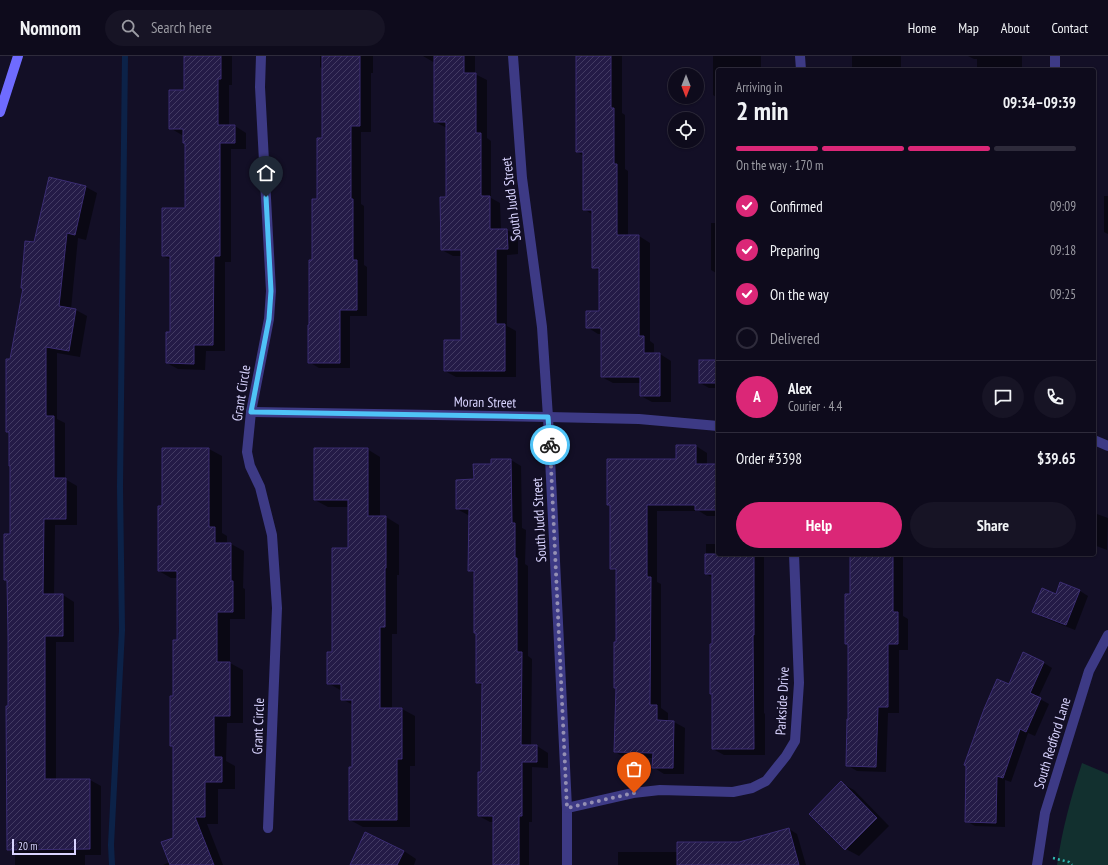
<!DOCTYPE html>
<html lang="en">
<head>
<meta charset="utf-8">
<style>
	:root { --surface:#0e0b1c; --page:#171425; --text:#f1f3f6; --muted:#9b9ba3; --line:#2e2b3b; --accent:#db2777 }
	body { margin:0; font-family:"PT Sans Narrow",sans-serif; background:var(--page); color:var(--text); height:100vh; display:flex; flex-direction:column; font-size:15px; white-space:nowrap }
	* { box-sizing:border-box; margin:0 }
	p { font-size:13px; color:var(--muted) }
	.icon { flex:none; width:22px; height:22px; fill:none; stroke:currentColor; stroke-width:2; stroke-linecap:round; stroke-linejoin:round }
	.map { position:relative; flex:1; overflow:hidden }
	.details { position:absolute; left:716px; top:12px; width:380px; height:488px; display:flex; flex-direction:column; background:var(--surface); border-radius:4px; box-shadow:0 1px 3px #0004,0 0 0 1px var(--line) }
	.details>* { flex:none }
	.needle { width:26px; rotate:180deg }
	.buttons { position:absolute; left:668px; top:12px; display:grid; gap:8px }
	.buttons a { display:grid; place-items:center; width:36px; height:36px; border-radius:50%; background:var(--surface); box-shadow:0 1px 3px #0004,0 0 0 1px var(--line); font-size:20px }
	.scale { position:absolute; left:12px; bottom:10px; width:64px; box-sizing:border-box; padding-left:4px; border:2px solid #d9d4ff; border-top:0; font-size:11px; line-height:14px; white-space:nowrap; color:#d9d4ff; -webkit-text-stroke:3px #130f26; paint-order:stroke }
	.pin { position:absolute; display:grid; place-items:center; width:34px; height:34px; color:#fff; margin:-41px -17px; border-radius:50% 50% 50% 0; rotate:-45deg; box-shadow:0 0 4px #0007 }
	.pin .icon { rotate:45deg }
	.courier { position:absolute; display:grid; place-items:center; width:40px; height:40px; margin:-20px; border:3px solid #4fc3f7; border-radius:50%; background:#fff; color:#222; box-shadow:0 1px 5px #0007 }
	.headline em { font-style:normal; font-weight:700 }
	.headline div { display:flex; flex-direction:column-reverse }
	.headline { display:flex; align-items:center; justify-content:space-between; height:68px; padding:0 20px }
	h1 { font-size:26px; font-weight:700; line-height:30px }
	.bar { display:grid; grid-template-columns:repeat(4,1fr); gap:6px 4px; align-content:center; height:48px; padding:0 20px }
	.bar i { height:5px; border-radius:3px; background:var(--line) }
	.bar .on { background:var(--accent) }
	.bar p { grid-column:span 4 }
	.line { display:flex; align-items:center; gap:10px; padding:0 20px; border-top:1px solid var(--line) }
	.line div { flex:1 }
	.round { display:grid; place-items:center; flex:none; width:42px; height:42px; border-radius:21px; background:var(--page) }
	ol { padding:0 20px; list-style:none }
	li { display:flex; align-items:center; gap:12px; height:44px }
	li p { margin-inline-start:auto }
	li .icon { padding:4px; border-radius:50%; background:var(--accent); color:#fff; stroke-width:4 }
	li:last-child { color:var(--muted) }
	li i { width:22px; height:22px; border:2px solid var(--line); border-radius:50% }
	.button { display:flex; gap:8px; margin-top:auto; padding:8px 20px }
	.button a { flex:1; height:46px; border-radius:24px; background:var(--accent); color:#fff; font-size:16px; font-weight:700; line-height:46px; text-align:center }
	.button a+a { background:var(--page); color:var(--text) }
	header { display:flex; align-items:center; gap:24px; box-sizing:border-box; height:56px; padding:0 20px; background:var(--surface); border-bottom:1px solid var(--line) }
	header strong { font-size:19px }
	nav { display:flex; gap:22px; margin-inline-start:auto; font-size:14px }
	.search { width:280px; height:36px; background:var(--page); display:flex; align-items:center; gap:10px; box-sizing:border-box; padding:0 14px; border-radius:22px; color:var(--muted); font-size:15px }
	.map>svg:first-child { display:block }
	.green { fill:#12302f }
	.shadow { fill:#0007 }
	.lines { fill:none; stroke-linecap:round; stroke-linejoin:round }
	.stream { stroke:#0c2248; stroke-width:6 }
	.building { fill:url(#building-hatch); stroke:#3b2d73 }
	.path { stroke:#2fb8b0; stroke-width:2.5; stroke-dasharray:2 3; stroke-linecap:butt }
	.street { stroke:#3d3a85; stroke-width:10 }
	.secondary { stroke:#6f6bff; stroke-width:10 }
	.done { stroke:#948fb3; stroke-width:4; stroke-dasharray:0 7.2 }
	.route { stroke:#4fc3f7; stroke-width:5 }
	.labels { text-anchor:middle; dominant-baseline:central; stroke-width:3; stroke-linejoin:round; paint-order:stroke }
	.street-label { font-size:14px; fill:#d9d4ff; stroke:#130f26 }
</style>
</head>
<body>
<header>
<strong>Nomnom</strong>
<div class="search"><svg class="icon" aria-label="search" viewBox="0 0 24 24"><circle cx="10" cy="10" r="6"/><path d="M15 15l6 6"/></svg>Search here</div>
<nav><a>Home</a><a>Map</a><a>About</a><a>Contact</a></nav>
</header>
<div class="map">
<svg width="1108" height="809" viewBox="0 0 1108 809">
	<defs>
		<pattern id="building-hatch" width="6" height="6" patternUnits="userSpaceOnUse"><rect width="6" height="6" fill="#241b47"/><path d="M-1 1l2-2M0 6l6-6M5 7l2-2" fill="none" stroke="#433b63"/></pattern>
	</defs>
	<rect width="100%" height="100%" fill="#130f26"/>
	<path class="green" d="M 1082,707 L 1108,718 L 1108,809 L 1057,809 C 1062,774 1071,741 1082,707 Z"/>
	<g class="shadow">
		<path d="M 185,0 L 232,0 L 232,29 L 229,29 L 229,70 L 235,70 L 246,77 L 246,93 L 231,93 L 231,206 L 225,206 L 225,295 L 206,295 L 205,314 L 178,313 L 167,307 L 171,277 L 171,204 L 163,200 L 186,153 L 186,87 L 184,86 L 184,79 L 182,79 L 170,72 L 185,35 Z"/>
		<path d="M 320,0 L 373,0 L 373,17 L 371,17 L 371,76 L 361,76 L 361,148 L 364,150 L 364,209 L 367,211 L 367,260 L 350,260 L 350,312 L 319,312 L 309,306 L 313,205 L 323,83 L 323,13 L 320,11 Z"/>
		<path d="M 423,0 L 475,0 L 475,18 L 487,24 L 487,82 L 491,85 L 491,142 L 500,147 L 501,174 L 507,174 L 518,180 L 518,198 L 507,199 L 507,270 L 516,275 L 516,321 L 456,321 L 445,315 L 462,285 L 462,200 L 453,200 L 442,194 L 447,142 L 447,72 L 435,66 L 435,7 Z"/>
		<path d="M 577,0 L 622,0 L 622,57 L 625,59 L 625,113 L 628,115 L 628,180 L 639,180 L 650,187 L 650,285 L 654,288 L 654,298 L 660,298 L 671,305 L 671,346 L 652,346 L 641,340 L 641,327 L 613,327 L 602,321 L 602,278 L 598,278 L 587,271 L 600,256 L 600,215 L 593,211 L 593,159 L 584,153 L 584,100 L 577,96 Z"/>
		<path d="M 713,0 L 761,0 L 761,14 L 718,14 L 718,42 L 713,39 Z"/>
		<rect x="852" y="0" width="49" height="14"/>
		<path d="M 968,0 L 1022,0 L 1022,14 L 977,14 L 977,3 L 974,3 Z"/>
		<path d="M 716,121 L 718,121 L 718,218 L 711,214 L 711,167 L 716,167 Z"/>
		<path d="M 50,123 L 86,131 L 97,137 L 86,184 L 78,182 L 71,253 L 76,254 L 87,260 L 80,301 L 57,297 L 57,363 L 65,367 L 65,423 L 77,430 L 77,469 L 55,469 L 54,539 L 63,539 L 74,546 L 74,586 L 56,586 L 56,724 L 90,724 L 101,730 L 101,799 L 85,799 L 85,809 L 15,809 L 15,797 L 8,793 L 8,525 L 5,523 L 11,479 L 10,377 L 7,375 L 11,304 L 35,187 Z"/>
		<path d="M 1104,140 L 1108,140 L 1108,178 L 1104,176 Z"/>
		<path d="M 716,284 L 718,284 L 718,332 L 709,332 L 700,327 L 716,305 Z"/>
		<path d="M 677,390 L 696,390 L 707,397 L 707,409 L 718,409 L 718,460 L 707,460 L 699,455 L 657,455 L 657,526 L 661,528 L 661,652 L 668,657 L 668,666 L 674,666 L 685,672 L 684,718 L 664,718 L 653,711 L 653,702 L 626,702 L 615,696 L 617,587 L 617,516 L 611,512 L 611,450 L 608,449 L 677,404 Z"/>
		<path d="M 209,393 L 222,400 L 222,477 L 227,480 L 227,488 L 231,488 L 244,495 L 243,532 L 245,533 L 245,563 L 230,563 L 230,607 L 243,614 L 243,667 L 227,667 L 226,705 L 235,710 L 235,733 L 218,733 L 218,768 L 207,768 L 223,809 L 163,809 L 170,806 L 174,782 L 174,691 L 171,690 L 178,585 L 178,522 L 171,522 L 159,515 L 163,451 Z"/>
		<path d="M 367,393 L 380,401 L 380,461 L 386,461 L 399,469 L 399,519 L 397,519 L 397,578 L 392,578 L 392,653 L 402,653 L 415,660 L 415,710 L 410,710 L 410,771 L 363,771 L 350,764 L 353,712 L 353,649 L 342,643 L 342,635 L 328,627 L 349,493 L 349,451 L 328,451 L 315,444 Z"/>
		<path d="M 511,404 L 521,410 L 522,472 L 526,474 L 525,508 L 528,510 L 528,600 L 532,603 L 531,690 L 537,690 L 548,697 L 548,712 L 532,711 L 532,766 L 529,766 L 529,809 L 494,809 L 494,766 L 490,766 L 479,760 L 482,717 L 483,630 L 477,627 L 475,518 L 469,514 L 470,459 L 468,459 L 457,453 L 475,424 L 492,409 Z"/>
		<path d="M 1094,457 L 1108,462 L 1107,494 L 1094,489 Z"/>
		<path d="M 706,488 L 718,488 L 718,498 L 764,498 L 764,657 L 765,658 L 765,699 L 724,699 L 713,693 L 713,639 L 711,638 L 713,589 L 713,522 L 706,518 Z"/>
		<path d="M 852,498 L 903,498 L 903,560 L 908,563 L 908,594 L 899,594 L 899,657 L 888,657 L 886,716 L 857,715 L 847,709 L 849,589 L 846,588 L 852,539 Z"/>
		<path d="M 1061,527 L 1080,535 L 1088,540 L 1075,574 L 1042,561 L 1034,556 L 1056,539 Z"/>
		<path d="M 1044,607 L 1052,612 L 1038,642 L 1049,648 L 1035,680 L 1028,677 L 1011,726 L 1005,724 L 1005,771 L 975,770 L 966,765 L 1027,641 L 1028,642 Z"/>
		<path d="M 841,727 L 854,734 L 889,770 L 859,800 L 846,793 Z"/>
		<path d="M 789,773 L 797,778 L 806,809 L 751,809 Z"/>
		<path d="M 404,795 L 416,803 L 414,809 L 351,809 Z"/>
		<path d="M 618,796 L 678,796 L 733,809 L 618,809 Z"/>
	</g>
	<g class="lines">
		<path class="stream" d="M 112,809 L 111,789 L 122,574 L 120,431 L 125,0"/>
	</g>
	<g class="building">
		<path d="M 184,0 L 221,0 L 221,23 L 218,23 L 218,69 L 235,69 L 235,87 L 220,87 L 220,200 L 214,200 L 213,289 L 194,289 L 194,308 L 166,307 L 166,276 L 170,276 L 170,200 L 162,200 L 162,152 L 185,152 L 185,87 L 183,87 L 183,73 L 169,73 L 169,34 L 184,34 Z"/>
		<path d="M 322,0 L 360,0 L 360,70 L 351,70 L 351,143 L 353,143 L 353,204 L 357,204 L 357,254 L 340,254 L 340,307 L 308,307 L 308,269 L 309,269 L 309,204 L 312,204 L 312,143 L 317,143 L 317,82 L 322,82 Z"/>
		<path d="M 434,0 L 464,0 L 464,17 L 476,17 L 476,77 L 481,77 L 481,140 L 490,140 L 490,173 L 507,173 L 508,193 L 496,193 L 496,268 L 505,268 L 505,315 L 444,315 L 444,284 L 461,284 L 461,194 L 441,194 L 440,141 L 446,141 L 446,66 L 434,66 Z"/>
		<path d="M 576,0 L 611,0 L 611,52 L 614,52 L 614,108 L 617,108 L 617,179 L 639,179 L 639,280 L 644,280 L 644,297 L 660,297 L 660,340 L 640,340 L 640,321 L 601,321 L 601,272 L 586,272 L 586,255 L 599,255 L 599,212 L 592,212 L 592,154 L 583,154 L 583,96 L 576,96 Z"/>
		<path d="M 49,121 L 86,130 L 75,179 L 67,177 L 59,250 L 76,253 L 69,295 L 46,291 L 46,360 L 54,360 L 54,422 L 66,422 L 66,463 L 44,463 L 43,538 L 63,538 L 63,580 L 45,580 L 45,723 L 90,723 L 90,793 L 7,794 L 6,650 L 8,650 L 8,580 L 7,524 L 4,524 L 4,478 L 10,478 L 10,410 L 9,410 L 9,376 L 6,376 L 6,303 L 10,303 L 23,232 L 21,232 L 25,185 L 34,186 Z"/>
		<rect x="699" y="304" width="19" height="23"/>
		<path d="M 676,389 L 696,389 L 696,408 L 718,408 L 718,454 L 695,454 L 695,449 L 647,449 L 647,521 L 651,521 L 650,649 L 657,649 L 657,664 L 674,665 L 673,712 L 652,712 L 653,697 L 614,696 L 616,632 L 614,632 L 614,586 L 616,586 L 616,513 L 610,513 L 610,449 L 607,449 L 607,403 L 676,403 Z"/>
		<path d="M 162,392 L 209,392 L 209,471 L 215,471 L 215,487 L 231,487 L 231,525 L 233,525 L 233,556 L 217,556 L 217,606 L 230,606 L 230,660 L 214,660 L 214,701 L 222,701 L 222,726 L 205,726 L 205,761 L 195,761 L 214,809 L 170,809 L 161,786 L 173,782 L 173,690 L 170,690 L 170,640 L 173,640 L 173,584 L 177,584 L 177,515 L 158,515 L 158,450 L 162,450 Z"/>
		<path d="M 314,392 L 368,392 L 368,460 L 386,460 L 386,512 L 385,512 L 385,571 L 380,571 L 380,652 L 402,652 L 402,703 L 397,703 L 397,764 L 349,764 L 349,711 L 352,711 L 352,644 L 341,644 L 341,628 L 327,628 L 327,596 L 332,596 L 332,492 L 348,492 L 348,444 L 314,444 Z"/>
		<path d="M 491,403 L 511,403 L 512,467 L 515,467 L 515,502 L 517,502 L 517,596 L 522,596 L 521,689 L 537,689 L 537,706 L 522,706 L 522,760 L 519,760 L 519,809 L 493,809 L 493,760 L 478,760 L 478,716 L 481,716 L 482,627 L 476,627 L 476,577 L 474,577 L 474,515 L 468,515 L 469,453 L 456,453 L 456,424 L 474,423 L 473,408 L 491,408 Z"/>
		<path d="M 705,498 L 754,498 L 754,579 L 753,579 L 754,693 L 712,693 L 712,638 L 710,638 L 710,588 L 712,588 L 712,518 L 705,518 Z"/>
		<path d="M 850,498 L 893,498 L 893,556 L 898,556 L 898,588 L 888,588 L 888,651 L 878,651 L 876,711 L 846,710 L 847,663 L 848,663 L 848,588 L 845,588 L 845,538 L 850,538 Z"/>
		<path d="M 1060,526 L 1080,534 L 1066,569 L 1032,556 L 1042,532 L 1056,538 Z"/>
		<path d="M 1023,596 L 1044,606 L 1030,637 L 1041,642 L 1026,676 L 1020,673 L 1003,722 L 997,720 L 996,767 L 965,766 L 966,710 L 964,709 L 984,653 L 997,623 L 1009,628 Z"/>
		<path d="M 841,725 L 877,762 L 845,794 L 809,758 Z"/>
		<path d="M 789,772 L 799,809 L 677,809 L 677,786 L 739,786 Z"/>
		<path d="M 365,776 L 404,795 L 397,809 L 350,809 Z"/>
	</g>
	<g class="lines">
		<path class="path" d="M 1053,802 L 1069,806 L 1072,809"/>
		<g class="street">
			<path d="M 261,0 L 260,31 L 271,235 L 269,263 L 251,356 L 247,396 L 250,410 L 260,431 L 272,479 L 277,552 L 268,772"/>
			<path d="M 513,0 L 522,122 L 542,271 L 548,361 L 567,752 L 567,809"/>
			<path d="M 800,0 L 801,14"/>
			<path d="M 1055,0 L 1055,14"/>
			<path d="M 251,356 L 548,361 L 639,363 L 718,370"/>
			<path d="M 1094,384 L 1108,390"/>
			<path d="M 567,752 L 633,737 L 660,734 L 733,736 L 752,732 L 766,725 L 786,700 L 795,685 L 799,627 L 794,498"/>
			<path d="M 1037,809 L 1045,757 L 1089,615 L 1108,579"/>
		</g>
		<path class="secondary" d="M 0,56 L 18,0"/>
	</g>
	<g class="lines">
		<path class="done" d="M 550,389 L 567,752 L 634,737"/>
		<path class="route" d="M 266,141 L 271,235 L 269,263 L 251,356 L 548,361 L 550,389"/>
	</g>
	<g class="labels">
		<g class="street-label">
			<text transform="translate(511 143) rotate(-97)">South Judd Street</text>
			<text transform="translate(241 337) rotate(-81)">Grant Circle</text>
			<text transform="translate(485 346) rotate(1)">Moran Street</text>
			<text transform="translate(539 464) rotate(-93)">South Judd Street</text>
			<text transform="translate(782 645) rotate(-87)">Parkside Drive</text>
			<text transform="translate(258 670) rotate(-88)">Grant Circle</text>
			<text transform="translate(1052 687) rotate(-73)">South Redford Lane</text>
		</g>
	</g>
</svg>
<div class="buttons">
<a><svg class="needle" viewBox="-14 -14 28 28"><path d="M0-13l5 13h-10z" fill="#e53935"/><path d="M0 13l5-13h-10z" fill="#9b9ba3"/></svg></a>
<a><svg class="icon" aria-label="locate" viewBox="0 0 24 24"><circle cx="12" cy="12" r="6"/><path d="M12 2v4M12 18v4M2 12h4M18 12h4"/></svg></a>
</div>
<div class="scale">20 m</div>
<div class="pin" style="left:634px;top:737px;background:#ea580c"><svg class="icon" aria-label="bag" viewBox="0 0 24 24"><path d="M5 8h14l-1 12H6zM9 8a3 3 0 0 1 6 0"/></svg></div>
<div class="pin" style="left:266px;top:141px;background:#1f2937"><svg class="icon" aria-label="home" viewBox="0 0 24 24"><path d="M3 11l9-7 9 7M6 9v11h12V9"/></svg></div>
<div class="courier" style="left:550px;top:389px"><svg class="icon" aria-label="bike" viewBox="0 0 24 24"><circle cx="6" cy="16" r="4"/><circle cx="18" cy="16" r="4"/><path d="M6 16l4-8h5l3 8M10 8l3 8H6M13 5h3"/></svg></div>
<section class="details">
<div class="headline"><div><h1>2 min</h1><p>Arriving in</p></div><em>09:34–09:39</em></div>
<div class="bar"><i class="on"></i><i class="on"></i><i class="on"></i><i></i><p>On the way · 170 m</p></div>
<ol>
<li><svg class="icon" aria-label="check" viewBox="0 0 24 24"><path d="M5 12l5 5 9-10"/></svg>Confirmed<p>09:09</p></li>
<li><svg class="icon" aria-label="check" viewBox="0 0 24 24"><path d="M5 12l5 5 9-10"/></svg>Preparing<p>09:18</p></li>
<li><svg class="icon" aria-label="check" viewBox="0 0 24 24"><path d="M5 12l5 5 9-10"/></svg>On the way<p>09:25</p></li>
<li><i></i>Delivered</li>
</ol>
<div class="line" style="height:72px"><b class="round" style="background:var(--accent);color:#fff">A</b><div><b>Alex</b><p>Courier · 4.4</p></div><a class="round"><svg class="icon" aria-label="chat" viewBox="0 0 24 24"><path d="M4 5h16v11H9l-5 4z"/></svg></a><a class="round"><svg class="icon" aria-label="phone" viewBox="0 0 24 24"><path d="M5 4h4l2 5-3 2q2 4 5 5l2-3 5 2v4C11 20 4 13 5 4z"/></svg></a></div>
<div class="line" style="height:52px"><div>Order #3398</div><b>$39.65</b></div>
<div class="button"><a>Help</a><a>Share</a></div>
</section>
</div>
</body>
</html>
